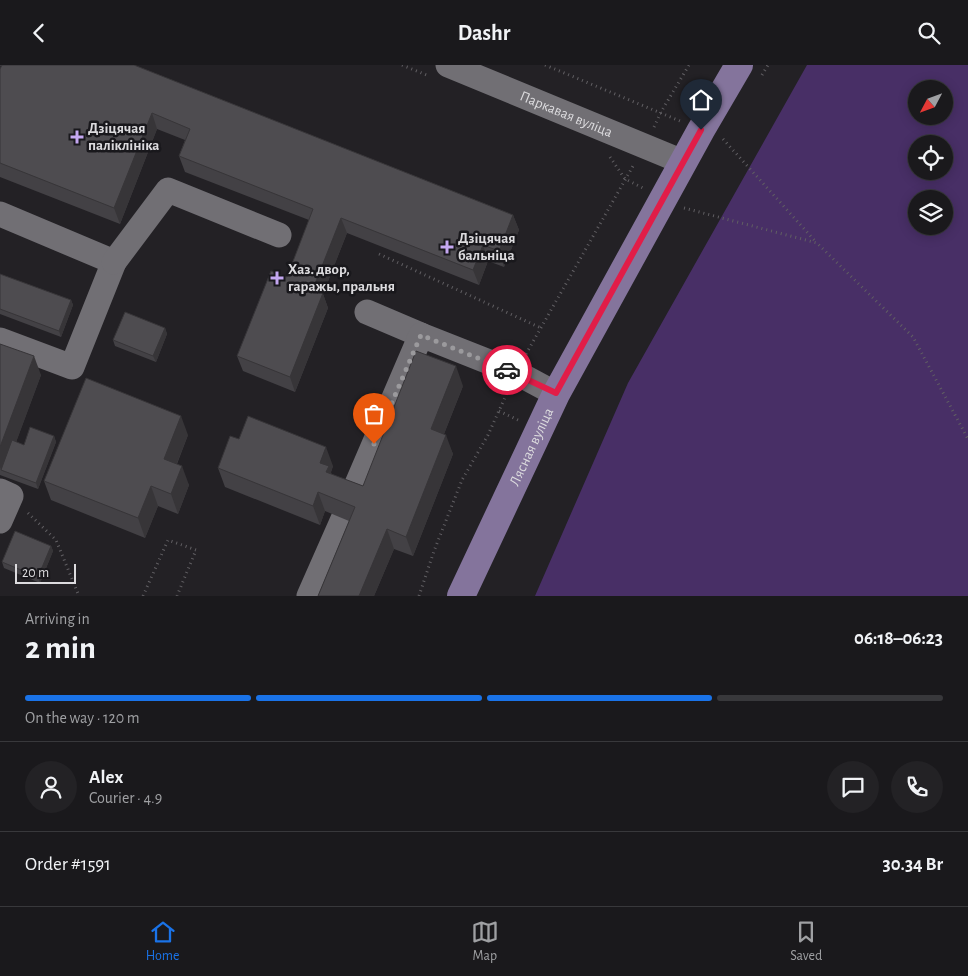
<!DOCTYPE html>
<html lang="en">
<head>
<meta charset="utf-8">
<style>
	:root { --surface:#1a191c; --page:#232225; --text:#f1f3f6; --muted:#9fa0a3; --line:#38383b; --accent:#1a73e8 }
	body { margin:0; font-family:"Alegreya Sans",sans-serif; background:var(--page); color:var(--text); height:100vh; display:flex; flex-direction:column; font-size:19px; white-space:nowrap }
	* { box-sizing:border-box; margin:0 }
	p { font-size:16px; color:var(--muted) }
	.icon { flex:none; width:28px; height:28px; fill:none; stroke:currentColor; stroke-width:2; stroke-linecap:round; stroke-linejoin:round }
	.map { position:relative; height:531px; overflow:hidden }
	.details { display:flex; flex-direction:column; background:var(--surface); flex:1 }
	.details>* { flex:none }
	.needle { width:32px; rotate:229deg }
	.buttons { position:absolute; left:908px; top:15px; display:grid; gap:10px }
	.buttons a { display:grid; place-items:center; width:45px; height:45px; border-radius:50%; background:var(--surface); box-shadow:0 2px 12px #0003,0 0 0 1px var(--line); font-size:25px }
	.scale { position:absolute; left:15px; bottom:12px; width:61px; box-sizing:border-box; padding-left:5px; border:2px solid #dcdbde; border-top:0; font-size:14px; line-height:18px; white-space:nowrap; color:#dcdbde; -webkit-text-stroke:4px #19181c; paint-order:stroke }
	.pin { position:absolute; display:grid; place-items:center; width:42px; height:42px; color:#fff; margin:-51px -21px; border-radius:50% 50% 50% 0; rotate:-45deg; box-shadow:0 0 5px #0007 }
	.pin .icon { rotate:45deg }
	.courier { position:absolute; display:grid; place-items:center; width:50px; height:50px; margin:-25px; border:4px solid #e11d48; border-radius:50%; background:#fff; color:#222; box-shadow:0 1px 6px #0007 }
	.overview em { font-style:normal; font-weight:700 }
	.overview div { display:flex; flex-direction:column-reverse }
	.overview { display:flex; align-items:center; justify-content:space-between; height:85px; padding:0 25px }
	h1 { font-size:32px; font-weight:700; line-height:38px }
	.bar { display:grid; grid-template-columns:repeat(4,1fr); gap:8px 5px; align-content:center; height:60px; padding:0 25px }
	.bar i { height:6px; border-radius:4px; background:var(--line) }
	.bar .selected { background:var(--accent) }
	.bar p { grid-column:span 4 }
	.line { display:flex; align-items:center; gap:12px; padding:0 25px; border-top:1px solid var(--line) }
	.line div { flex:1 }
	.round { display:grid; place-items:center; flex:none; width:52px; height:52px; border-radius:26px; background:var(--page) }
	header { display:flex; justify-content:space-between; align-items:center; height:65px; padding:0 25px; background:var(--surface); font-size:22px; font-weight:700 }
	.tab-bar { display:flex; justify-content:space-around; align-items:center; height:70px; border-top:1px solid var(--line); background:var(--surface); font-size:14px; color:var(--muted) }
	.tab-bar a { display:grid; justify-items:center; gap:2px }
	.tab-bar .selected { color:var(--accent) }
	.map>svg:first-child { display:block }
	.green { fill:#482f66; fill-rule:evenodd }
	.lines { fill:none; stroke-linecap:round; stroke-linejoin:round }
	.path { stroke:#615f63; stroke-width:3; stroke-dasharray:1 4; stroke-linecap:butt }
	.minor { stroke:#716f74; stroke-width:25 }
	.major { stroke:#84749c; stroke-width:28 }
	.wall { fill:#434145 }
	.shaded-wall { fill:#373538 }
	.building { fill:#4e4c50; stroke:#373538 }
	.done { stroke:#9b9a9d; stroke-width:5; stroke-dasharray:0 9 }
	.route { stroke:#e11d48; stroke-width:6 }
	.poi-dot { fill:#c4a7f1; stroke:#19181c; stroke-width:2 }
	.labels { text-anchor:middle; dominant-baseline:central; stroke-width:5; stroke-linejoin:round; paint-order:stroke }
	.street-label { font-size:15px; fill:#dcdbde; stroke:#19181c }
	.poi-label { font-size:15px; font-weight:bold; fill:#dcdbde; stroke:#19181c; text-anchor:start }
</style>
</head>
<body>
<header><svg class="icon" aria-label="back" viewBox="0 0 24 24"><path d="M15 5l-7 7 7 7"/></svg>Dashr<svg class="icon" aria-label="search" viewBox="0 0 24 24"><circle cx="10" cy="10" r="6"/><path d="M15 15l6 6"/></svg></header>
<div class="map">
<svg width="968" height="531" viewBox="0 0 968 531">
	<rect width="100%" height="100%" fill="#232125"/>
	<path class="green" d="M 807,0 L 968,0 L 968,531 L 535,531 L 628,318 ZM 916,24 L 944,24 L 944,51 L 916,51 ZM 916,79 L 944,79 L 944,106 L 916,106 ZM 916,134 L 944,134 L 944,161 L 916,161 Z"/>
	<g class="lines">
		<g class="path">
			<path d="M 402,0 L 429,11"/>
			<path d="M 545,0 L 680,56"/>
			<path d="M 762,10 L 768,0"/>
			<path d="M 654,62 L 661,47 L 689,0"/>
			<path d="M 723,74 L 816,177"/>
			<path d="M 610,92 L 625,114 L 643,123"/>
			<path d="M 684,143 L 817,178 L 913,272 L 968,374"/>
			<path d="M 379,189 L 541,263"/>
			<path d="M 526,289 L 633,101"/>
			<path d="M 499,346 L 518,355"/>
			<path d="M 28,448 L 56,475 L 79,531"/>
			<path d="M 143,531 L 168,475 L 196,485 L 177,531"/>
			<path d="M 419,531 L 434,486 L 462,415 L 488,370 L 507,328"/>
		</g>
		<g class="minor">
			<path id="s1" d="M 448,0 L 683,97"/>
			<path d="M 0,149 L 114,197 L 72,302 L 0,275"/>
			<path d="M 114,197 L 168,125 L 279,170"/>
			<path d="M 367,247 L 421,270"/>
			<path d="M 0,426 L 11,431 L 0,456"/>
			<path d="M 351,433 L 421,270 L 517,308 L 556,329"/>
			<path d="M 309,531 L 343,454"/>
		</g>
		<path class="major" id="s2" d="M 461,531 L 556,329 L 701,65 L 739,0"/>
	</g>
	<g class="wall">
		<path d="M 0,0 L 134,0 L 513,150 L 519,165 L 504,202 L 488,196 L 479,220 L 347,168 L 323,229 L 328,243 L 295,327 L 243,306 L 237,291 L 287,212 L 309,155 L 185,107 L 179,91 L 185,75 L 157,64 L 120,159 L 0,112 L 0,4 L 1,2 Z"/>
		<path d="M 0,209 L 71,235 L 73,240 L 61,272 L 0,249 Z"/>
		<path d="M 165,263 L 167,269 L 156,297 L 115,281 L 113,275 Z"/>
		<path d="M 0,279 L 41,310 L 16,377 L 24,380 L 54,371 L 56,377 L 38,424 L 0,410 Z"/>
		<path d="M 463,321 L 444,369 L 453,389 L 413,491 L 394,484 L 374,531 L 318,531 L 349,456 L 325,446 L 320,460 L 225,422 L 218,403 L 239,374 L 333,401 L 331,407 L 331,409 L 363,421 Z"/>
		<path d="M 188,370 L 177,399 L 189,420 L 178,449 L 158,441 L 145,473 L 51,435 L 44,416 Z"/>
		<path d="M 51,481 L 53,486 L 40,518 L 4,503 L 2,497 Z"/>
	</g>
	<g class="shaded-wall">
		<path d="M 152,48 L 157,64 L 120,159 L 114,143 Z"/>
		<path d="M 513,150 L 519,165 L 504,202 L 499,186 Z"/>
		<path d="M 341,153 L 347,168 L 323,229 L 328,243 L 295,327 L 290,312 L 313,224 Z"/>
		<path d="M 483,180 L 488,196 L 479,220 L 473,205 Z"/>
		<path d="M 71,235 L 73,240 L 61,272 L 59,266 Z"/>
		<path d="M 165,263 L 167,269 L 156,297 L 153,291 Z"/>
		<path d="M 34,291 L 41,310 L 5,407 L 1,405 L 0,402 L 0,382 Z"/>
		<path d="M 456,301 L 463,321 L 438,384 L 431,364 Z"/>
		<path d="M 181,351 L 188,370 L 171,413 L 164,394 Z"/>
		<path d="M 446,370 L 453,389 L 413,491 L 406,472 Z"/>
		<path d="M 54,371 L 56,377 L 38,424 L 36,418 Z"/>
		<path d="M 326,382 L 333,401 L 331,407 L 336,420 L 320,398 Z"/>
		<path d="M 182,401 L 189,420 L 178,449 L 171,429 Z"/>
		<path d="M 151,421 L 158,441 L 145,473 L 138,453 Z"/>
		<path d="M 318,427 L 325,446 L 320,460 L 313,441 Z"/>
		<path d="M 387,464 L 394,484 L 374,531 L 359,531 Z"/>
		<path d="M 51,481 L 53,486 L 40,518 L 38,512 Z"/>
	</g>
	<g class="building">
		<path d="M 2,0 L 134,0 L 513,150 L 499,186 L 483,180 L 473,205 L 341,153 L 313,224 L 323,228 L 290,312 L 237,291 L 271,206 L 287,212 L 313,144 L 179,91 L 190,64 L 152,48 L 114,143 L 0,98 L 0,4 Z"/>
		<path d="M 0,209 L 71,235 L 59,266 L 0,244 Z"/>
		<path d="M 125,247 L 165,263 L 153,291 L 113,275 Z"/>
		<path d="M 0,279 L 34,291 L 0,382 Z"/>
		<path d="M 416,286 L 456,301 L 431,364 L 446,370 L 406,472 L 387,464 L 359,531 L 318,531 L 355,442 L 318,427 L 313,441 L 218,403 L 230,371 L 239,374 L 248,351 L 326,382 L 320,398 L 329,401 L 326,407 L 363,421 Z"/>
		<path d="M 86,313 L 181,351 L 164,394 L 182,401 L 171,429 L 151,421 L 138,453 L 44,416 Z"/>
		<path d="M 30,362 L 54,371 L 36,418 L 1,405 L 12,375 L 24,380 Z"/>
		<path d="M 15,466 L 51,481 L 38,512 L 2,497 Z"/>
	</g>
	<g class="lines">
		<path class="done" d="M 374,379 L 421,270 L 507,305"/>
		<path class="route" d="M 507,305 L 556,328 L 701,65"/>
	</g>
	<g class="poi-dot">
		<path d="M74.5 64.5h5v5h5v5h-5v5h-5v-5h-5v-5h5z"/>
		<path d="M444.5 174.5h5v5h5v5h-5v5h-5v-5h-5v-5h5z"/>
		<path d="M274.5 205.5h5v5h5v5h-5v5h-5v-5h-5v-5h5z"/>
	</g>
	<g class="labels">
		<g class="street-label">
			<text stroke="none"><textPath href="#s1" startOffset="128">Паркавая вуліца</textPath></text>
			<text stroke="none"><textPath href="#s2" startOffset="165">Лясная вуліца</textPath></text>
		</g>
		<g class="poi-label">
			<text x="88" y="63">Дзіцячая<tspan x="88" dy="17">паліклініка</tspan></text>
			<text x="458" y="173">Дзіцячая<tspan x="458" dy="17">бальніца</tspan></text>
			<text x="288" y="204">Хаз. двор,<tspan x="288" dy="17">гаражы, пральня</tspan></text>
		</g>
	</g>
</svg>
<div class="buttons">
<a><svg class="needle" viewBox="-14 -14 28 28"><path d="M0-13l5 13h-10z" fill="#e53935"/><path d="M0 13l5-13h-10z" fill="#9fa0a3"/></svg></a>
<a><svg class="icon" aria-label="locate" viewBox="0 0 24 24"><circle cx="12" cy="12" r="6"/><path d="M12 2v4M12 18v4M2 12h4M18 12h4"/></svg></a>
<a><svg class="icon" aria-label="layers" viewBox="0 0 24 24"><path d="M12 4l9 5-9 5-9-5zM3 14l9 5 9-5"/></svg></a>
</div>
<div class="scale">20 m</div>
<div class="pin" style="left:374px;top:379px;background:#ea580c"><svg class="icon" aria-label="bag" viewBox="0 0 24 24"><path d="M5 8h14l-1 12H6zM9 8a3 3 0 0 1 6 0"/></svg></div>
<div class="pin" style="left:701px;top:65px;background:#1f2937"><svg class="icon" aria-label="home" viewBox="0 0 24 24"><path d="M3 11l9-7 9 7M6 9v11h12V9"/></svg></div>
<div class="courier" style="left:507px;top:305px"><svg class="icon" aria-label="car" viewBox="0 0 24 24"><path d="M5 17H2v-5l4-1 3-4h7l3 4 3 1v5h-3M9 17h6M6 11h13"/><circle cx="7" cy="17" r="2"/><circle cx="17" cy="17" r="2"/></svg></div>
</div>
<section class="details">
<div class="overview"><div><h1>2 min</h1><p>Arriving in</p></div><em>06:18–06:23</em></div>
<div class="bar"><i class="selected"></i><i class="selected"></i><i class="selected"></i><i></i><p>On the way · 120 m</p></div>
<div class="line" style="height:90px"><a class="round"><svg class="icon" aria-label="person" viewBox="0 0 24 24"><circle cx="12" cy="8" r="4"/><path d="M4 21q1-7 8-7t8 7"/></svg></a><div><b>Alex</b><p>Courier · 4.9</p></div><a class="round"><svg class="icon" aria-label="chat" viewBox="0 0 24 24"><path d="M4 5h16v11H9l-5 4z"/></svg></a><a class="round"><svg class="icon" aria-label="phone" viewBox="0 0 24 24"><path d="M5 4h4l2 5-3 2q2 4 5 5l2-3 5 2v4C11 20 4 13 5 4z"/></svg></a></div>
<div class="line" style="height:65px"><div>Order #1591</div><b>30.34 Br</b></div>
</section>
<nav class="tab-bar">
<a class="selected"><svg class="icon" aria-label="home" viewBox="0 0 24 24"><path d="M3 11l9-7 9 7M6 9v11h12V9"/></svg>Home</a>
<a><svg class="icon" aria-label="map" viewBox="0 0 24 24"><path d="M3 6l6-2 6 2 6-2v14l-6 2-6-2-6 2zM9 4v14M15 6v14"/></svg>Map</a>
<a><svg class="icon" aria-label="saved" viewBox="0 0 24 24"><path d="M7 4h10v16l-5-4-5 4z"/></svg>Saved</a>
</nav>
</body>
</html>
